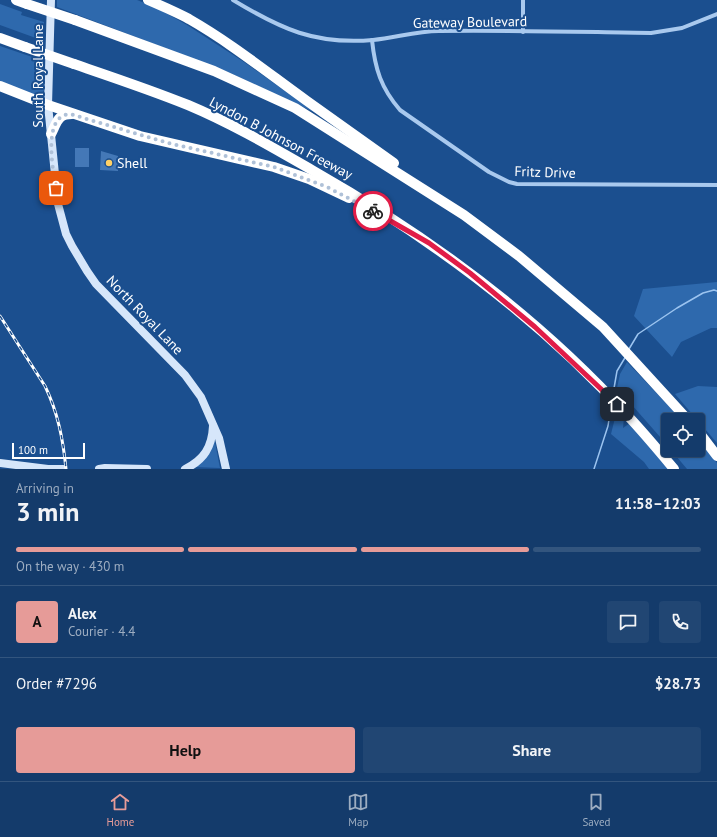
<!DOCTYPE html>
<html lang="en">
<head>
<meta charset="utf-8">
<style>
	:root { --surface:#143b6b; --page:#214673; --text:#f1f3f6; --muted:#9dadc1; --line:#33557e; --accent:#e69b98 }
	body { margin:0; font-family:"PT Sans",sans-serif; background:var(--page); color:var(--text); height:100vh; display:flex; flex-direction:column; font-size:15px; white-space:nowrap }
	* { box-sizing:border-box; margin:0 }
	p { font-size:13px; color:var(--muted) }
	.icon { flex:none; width:22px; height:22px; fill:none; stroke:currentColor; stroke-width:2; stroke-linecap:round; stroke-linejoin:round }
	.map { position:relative; height:469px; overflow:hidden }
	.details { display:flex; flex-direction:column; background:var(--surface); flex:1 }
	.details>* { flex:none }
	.controls { position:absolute; left:661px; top:413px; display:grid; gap:8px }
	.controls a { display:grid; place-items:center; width:44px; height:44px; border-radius:4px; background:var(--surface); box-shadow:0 1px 3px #0004,0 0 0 1px var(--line); font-size:20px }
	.scale { position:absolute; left:12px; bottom:10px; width:73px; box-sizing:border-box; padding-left:4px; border:2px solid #fff; border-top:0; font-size:11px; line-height:14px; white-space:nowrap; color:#fff; -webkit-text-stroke:3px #1b4f8f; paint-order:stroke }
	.pin { position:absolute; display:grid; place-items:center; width:34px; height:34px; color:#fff; margin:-17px; border-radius:8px; box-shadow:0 2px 6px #0006 }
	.courier { position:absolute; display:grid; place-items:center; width:40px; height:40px; margin:-20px; border:3px solid #e11d48; border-radius:50%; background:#fff; color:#222; box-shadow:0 1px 5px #0007 }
	.head em { font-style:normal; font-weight:700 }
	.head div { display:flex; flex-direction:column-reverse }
	.head { display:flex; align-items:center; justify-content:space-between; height:68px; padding:0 16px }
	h1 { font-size:26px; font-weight:700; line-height:30px }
	.bar { display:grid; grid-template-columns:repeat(4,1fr); gap:6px 4px; align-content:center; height:48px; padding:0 16px }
	.bar i { height:5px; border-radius:3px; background:var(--line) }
	.bar .selected { background:var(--accent) }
	.bar p { grid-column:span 4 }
	.line { display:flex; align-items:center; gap:10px; padding:0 16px; border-top:1px solid var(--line) }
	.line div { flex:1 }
	.round { display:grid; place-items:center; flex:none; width:42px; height:42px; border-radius:4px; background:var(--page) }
	.cta { display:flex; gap:8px; margin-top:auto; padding:8px 16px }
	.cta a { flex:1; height:46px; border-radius:4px; background:var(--accent); color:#111; font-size:16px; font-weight:700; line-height:46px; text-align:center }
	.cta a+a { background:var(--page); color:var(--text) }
	.menu { display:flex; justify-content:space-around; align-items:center; height:56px; border-top:1px solid var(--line); background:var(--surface); font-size:11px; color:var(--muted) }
	.menu a { display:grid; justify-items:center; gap:2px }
	.menu .selected { color:var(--accent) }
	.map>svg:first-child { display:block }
	.green { fill:#2e69ad }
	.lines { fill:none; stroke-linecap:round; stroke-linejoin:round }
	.stream { stroke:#9cc4f0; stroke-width:1.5 }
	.building { fill:#4478b7 }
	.street { stroke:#a9c9ee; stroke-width:4 }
	.secondary { stroke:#d6e6fa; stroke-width:8 }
	.highway { stroke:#fff; stroke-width:10 }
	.rail-casing { stroke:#fff; stroke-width:3 }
	.rail { stroke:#1b4f8f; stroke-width:1.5; stroke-dasharray:4.5; stroke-linecap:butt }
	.highway-bridge { stroke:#fff; stroke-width:10 }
	.done { stroke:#afc1d8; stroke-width:4; stroke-dasharray:0 7.2 }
	.route { stroke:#e11d48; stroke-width:5 }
	.poi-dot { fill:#ffd166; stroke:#1b4f8f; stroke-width:1.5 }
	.labels { text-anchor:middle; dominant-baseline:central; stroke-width:4; stroke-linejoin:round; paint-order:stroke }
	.street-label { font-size:14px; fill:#fff; stroke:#1b4f8f }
	.poi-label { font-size:14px; fill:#fff; stroke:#1b4f8f; text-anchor:start }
</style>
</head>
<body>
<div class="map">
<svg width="717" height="469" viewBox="0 0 717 469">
	<rect width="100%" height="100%" fill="#1b4f8f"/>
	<g class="green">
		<path d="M 57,0 L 137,0 L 157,8 L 187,25 L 244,62 L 316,113 L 228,72 L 57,7 Z"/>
		<path d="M 0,4 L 22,12 L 21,15 L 44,22 L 44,41 L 0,25 Z"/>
		<path d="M 0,46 L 44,61 L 44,90 L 41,95 L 36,96 L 0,83 Z"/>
		<path d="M 717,282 L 717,328 L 711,328 L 681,342 L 672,357 L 634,316 L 643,289 Z"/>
		<path d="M 627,362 L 682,420 L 668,420 L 668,446 L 617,388 L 620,374 Z"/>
		<path d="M 698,386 L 717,387 L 717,443 L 675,394 Z"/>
		<path d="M 617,410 L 624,418 L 623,428 L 630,423 L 668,469 L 649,469 L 644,462 L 611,434 Z"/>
		<path d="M 214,437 L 220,468 L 195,467 Z"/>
		<path d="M 698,439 L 717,463 L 717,469 L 687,469 L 671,450 L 698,450 Z"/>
	</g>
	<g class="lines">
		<g class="stream">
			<path d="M 629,349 L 638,334 L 677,308 L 703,293 L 714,290 L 717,291"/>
			<path d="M 613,394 L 617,371 L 626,356"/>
			<path d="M 594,469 L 608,426 L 611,406"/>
		</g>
	</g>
	<g class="building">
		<rect x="75" y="148" width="14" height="19"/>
		<path d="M 101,151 L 118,156 L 118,171 L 100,170 Z"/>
	</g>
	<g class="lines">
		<g class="street">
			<path d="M 233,0 C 281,29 315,45 373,40 C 395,38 416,31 439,31 C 509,30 580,32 651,33 L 682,28 L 717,14"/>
			<path d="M 523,0 L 523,32"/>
			<path d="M 372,40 C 375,69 381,88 400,110 L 489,172 L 509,182 L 517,184 L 717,185"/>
		</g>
		<g class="secondary">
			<path d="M 51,0 L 48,105 L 58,204 L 66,234 L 72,246 L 87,271 L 96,284 L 185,375 L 201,397 L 219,438 L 226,469"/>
			<path d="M 0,463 L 48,469 L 63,469"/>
			<path d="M 99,469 L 105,468 L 147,469"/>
			<path d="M 185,469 C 204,460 212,447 213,426"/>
		</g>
		<g class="highway">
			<path d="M 16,0 L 27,4"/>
			<path d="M 148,0 C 162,6 176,12 189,19 C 231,43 268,73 307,101 C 336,122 365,142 394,163"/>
			<path d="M 75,20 L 214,71 L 295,108 L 464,215 L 519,256 L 603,327 L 688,420"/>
			<path d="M 0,38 L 25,47"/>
			<path d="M 74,64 C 112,77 151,90 188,105 C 231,123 272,147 312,170 C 428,236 538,317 628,416 C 644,433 659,451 674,469"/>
			<path d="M 0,86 L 48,105 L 140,136 L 274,167 L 309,179 L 349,198"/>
			<path d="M 51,134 C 57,123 57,114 72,114"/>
			<path d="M 698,431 L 717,456"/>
		</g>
		<g class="rail-casing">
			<path id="rail" d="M 0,316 L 45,386 C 58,413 63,439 66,469"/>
		</g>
		<use href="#rail" class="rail"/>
		<g class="highway-bridge">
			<path d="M 27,4 L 75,20"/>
			<path d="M 25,47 L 74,64"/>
		</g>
	</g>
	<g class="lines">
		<path class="done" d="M 56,188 C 53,170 42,115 70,114 L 168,143 L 274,167 L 327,187 L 373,211"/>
		<path class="route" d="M 373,211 L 429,243 L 470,273 L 535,327 L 617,404"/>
	</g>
	<circle class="poi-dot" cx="109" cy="163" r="4"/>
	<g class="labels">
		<g class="street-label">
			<text transform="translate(470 22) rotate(-1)">Gateway Boulevard</text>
			<text transform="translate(38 76) rotate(-90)">South Royal Lane</text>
			<text transform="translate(281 138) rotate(28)">Lyndon B Johnson Freeway</text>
			<text transform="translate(545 172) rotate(2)">Fritz Drive</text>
			<text transform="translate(145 315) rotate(46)">North Royal Lane</text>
		</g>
		<g class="poi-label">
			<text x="117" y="163">Shell</text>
		</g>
	</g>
</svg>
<div class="controls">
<a><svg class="icon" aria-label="locate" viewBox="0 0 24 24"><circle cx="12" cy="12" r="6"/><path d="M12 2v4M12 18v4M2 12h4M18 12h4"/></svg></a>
</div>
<div class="scale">100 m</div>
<div class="pin" style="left:56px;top:188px;background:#ea580c"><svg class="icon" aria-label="bag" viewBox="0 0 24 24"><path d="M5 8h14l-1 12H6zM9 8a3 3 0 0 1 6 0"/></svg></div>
<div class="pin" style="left:617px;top:404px;background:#1f2937"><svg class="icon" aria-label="home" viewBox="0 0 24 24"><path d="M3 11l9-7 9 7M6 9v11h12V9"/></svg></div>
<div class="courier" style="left:373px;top:211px"><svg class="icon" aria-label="bike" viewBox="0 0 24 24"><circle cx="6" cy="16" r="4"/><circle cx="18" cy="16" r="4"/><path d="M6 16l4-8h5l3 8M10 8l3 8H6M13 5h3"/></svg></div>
</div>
<section class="details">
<div class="head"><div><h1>3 min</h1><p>Arriving in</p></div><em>11:58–12:03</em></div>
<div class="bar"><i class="selected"></i><i class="selected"></i><i class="selected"></i><i></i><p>On the way · 430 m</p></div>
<div class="line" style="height:72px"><b class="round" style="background:var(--accent);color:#111">A</b><div><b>Alex</b><p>Courier · 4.4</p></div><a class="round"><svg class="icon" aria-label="chat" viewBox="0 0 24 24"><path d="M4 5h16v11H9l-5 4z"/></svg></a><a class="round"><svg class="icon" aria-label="phone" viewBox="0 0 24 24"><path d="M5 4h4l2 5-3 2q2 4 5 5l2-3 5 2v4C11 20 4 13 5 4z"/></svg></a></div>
<div class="line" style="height:52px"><div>Order #7296</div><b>$28.73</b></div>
<div class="cta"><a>Help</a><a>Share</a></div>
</section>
<nav class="menu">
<a class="selected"><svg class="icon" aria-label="home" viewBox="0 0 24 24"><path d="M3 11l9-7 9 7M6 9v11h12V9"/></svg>Home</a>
<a><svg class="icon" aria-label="map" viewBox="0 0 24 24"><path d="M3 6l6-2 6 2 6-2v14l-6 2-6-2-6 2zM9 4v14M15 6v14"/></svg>Map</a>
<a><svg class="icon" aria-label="saved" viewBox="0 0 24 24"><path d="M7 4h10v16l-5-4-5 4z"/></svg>Saved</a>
</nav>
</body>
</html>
